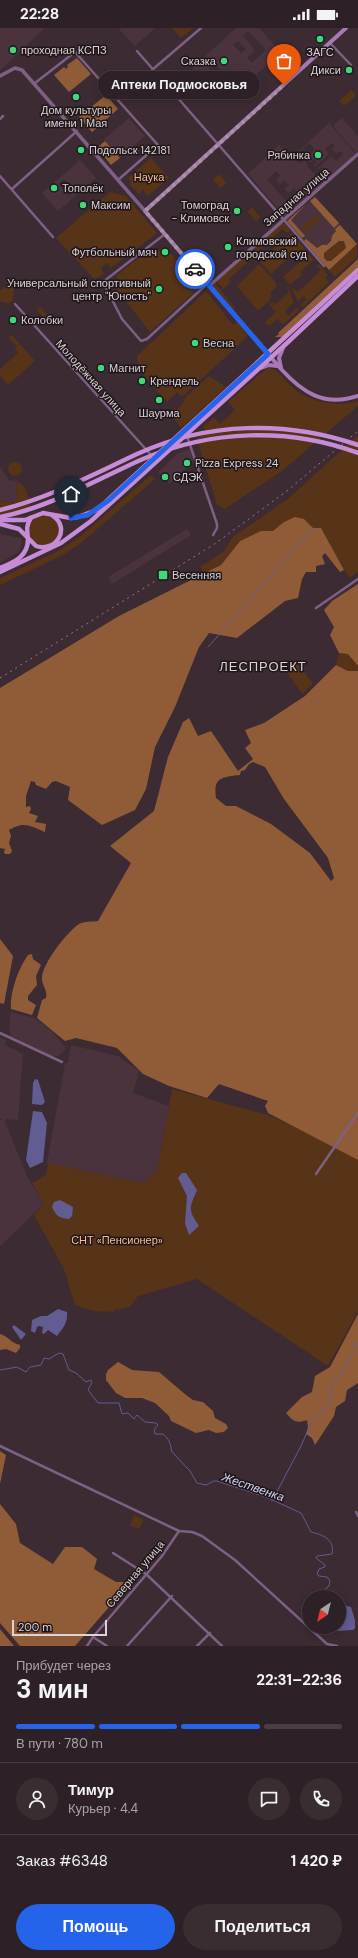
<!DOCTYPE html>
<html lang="ru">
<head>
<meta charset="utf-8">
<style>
	:root { --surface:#2d2026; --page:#392d32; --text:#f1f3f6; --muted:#a7a3a7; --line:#483e43; --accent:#2563eb }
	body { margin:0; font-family:"DM Sans",sans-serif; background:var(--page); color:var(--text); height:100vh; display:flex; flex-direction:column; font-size:15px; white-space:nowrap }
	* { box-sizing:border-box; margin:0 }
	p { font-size:13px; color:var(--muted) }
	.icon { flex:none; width:22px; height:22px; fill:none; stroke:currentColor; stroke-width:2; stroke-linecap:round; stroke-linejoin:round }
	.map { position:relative; height:1618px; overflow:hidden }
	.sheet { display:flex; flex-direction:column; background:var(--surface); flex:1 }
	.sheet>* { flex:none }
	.needle { width:26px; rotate:215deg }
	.buttons { position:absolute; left:302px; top:1562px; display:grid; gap:8px }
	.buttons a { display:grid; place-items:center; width:44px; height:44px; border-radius:50%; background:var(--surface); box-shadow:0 2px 10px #0003,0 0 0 1px var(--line); font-size:20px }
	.scale { position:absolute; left:12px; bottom:10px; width:95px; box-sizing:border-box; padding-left:4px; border:2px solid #ddd2d6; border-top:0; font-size:11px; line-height:14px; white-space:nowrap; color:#ddd2d6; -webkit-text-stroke:3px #1e1619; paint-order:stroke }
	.pin { position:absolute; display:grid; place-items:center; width:34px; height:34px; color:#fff; margin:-41px -17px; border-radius:50% 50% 50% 0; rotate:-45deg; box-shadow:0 0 4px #0007 }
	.pin .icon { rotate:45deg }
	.courier { position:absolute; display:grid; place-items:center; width:40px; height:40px; margin:-20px; border:3px solid #2563eb; border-radius:50%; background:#fff; color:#222; box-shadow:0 1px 5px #0007 }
	.bubble { position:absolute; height:28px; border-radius:14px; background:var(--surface); box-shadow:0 2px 10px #0003,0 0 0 1px var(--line); font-size:13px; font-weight:700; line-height:28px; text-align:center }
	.summary em { font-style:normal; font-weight:700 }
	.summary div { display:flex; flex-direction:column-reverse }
	.summary { display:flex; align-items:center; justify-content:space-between; height:68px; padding:0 16px }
	h1 { font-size:26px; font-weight:700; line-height:30px }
	.bar { display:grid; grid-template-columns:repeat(4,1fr); gap:6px 4px; align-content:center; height:48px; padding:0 16px }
	.bar i { height:5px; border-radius:3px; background:var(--line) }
	.bar .current { background:var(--accent) }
	.bar p { grid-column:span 4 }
	.line { display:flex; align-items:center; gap:10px; padding:0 16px; border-top:1px solid var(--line) }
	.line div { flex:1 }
	.round { display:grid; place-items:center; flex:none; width:42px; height:42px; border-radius:21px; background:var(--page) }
	.action { display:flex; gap:8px; margin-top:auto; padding:8px 16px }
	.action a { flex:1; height:46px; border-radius:24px; background:var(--accent); color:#fff; font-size:16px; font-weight:700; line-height:46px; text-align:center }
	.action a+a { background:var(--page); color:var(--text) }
	.status { display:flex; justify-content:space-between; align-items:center; height:28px; padding:0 20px; background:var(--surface); direction:ltr }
	.status svg { height:11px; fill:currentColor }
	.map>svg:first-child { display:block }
	.built { fill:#4a333d; fill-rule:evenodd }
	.green { fill:#573318 }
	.forest { fill:#905c37; fill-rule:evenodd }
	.water { fill:#615c92 }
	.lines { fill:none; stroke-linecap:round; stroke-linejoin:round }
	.stream { stroke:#615c92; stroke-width:1 }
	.minor { stroke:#7d6084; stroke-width:2.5 }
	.tertiary { stroke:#7d6084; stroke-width:3.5 }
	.secondary { stroke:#a779b2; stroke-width:4 }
	.primary { stroke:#c78cd6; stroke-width:4.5 }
	.rail { stroke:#8c7e83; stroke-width:1; stroke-dasharray:2 4; stroke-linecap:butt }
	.primary-bridge { stroke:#c78cd6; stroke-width:4.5 }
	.done { stroke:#a5989d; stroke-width:4; stroke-dasharray:0 7.2 }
	.route { stroke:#2563eb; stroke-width:5 }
	.poi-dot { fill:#41d77c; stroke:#1e1619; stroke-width:1.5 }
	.labels { text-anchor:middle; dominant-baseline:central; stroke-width:3; stroke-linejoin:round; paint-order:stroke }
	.poi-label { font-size:11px; fill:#ddd2d6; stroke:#1e1619; text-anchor:start }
	.park-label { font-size:11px; fill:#fbbc91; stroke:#1e1619 }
	.street-label { font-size:11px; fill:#ddd2d6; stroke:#1e1619 }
	.water-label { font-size:12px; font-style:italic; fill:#d5d4f6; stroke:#1e1619 }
	.quarter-label { font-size:13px; letter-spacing:1px; fill:#ddd2d6; stroke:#1e1619 }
</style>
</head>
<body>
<div class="status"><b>22:28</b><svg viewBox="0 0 49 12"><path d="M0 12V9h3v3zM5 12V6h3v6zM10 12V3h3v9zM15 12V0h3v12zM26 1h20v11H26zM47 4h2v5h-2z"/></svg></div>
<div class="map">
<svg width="358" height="1618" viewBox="0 0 358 1618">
	<rect width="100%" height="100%" fill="#3c2b32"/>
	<g class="built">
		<path d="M 0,0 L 45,0 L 0,42 Z"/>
		<path d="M 118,0 L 155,0 L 135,18 Z"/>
		<path d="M 236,0 L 259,0 L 281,24 L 231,70 L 225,64 L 219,69 L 192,40 ZM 248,3 L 266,22 L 252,35 L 247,30 L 255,22 L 243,8 ZM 238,13 L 246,21 L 241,25 L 233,17 ZM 214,35 L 229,53 L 224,57 L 209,40 Z"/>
		<path d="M 129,90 L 145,108 L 120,129 L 104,111 Z"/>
		<path d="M 342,90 L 358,108 L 358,122 L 356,125 L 333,98 Z"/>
		<path d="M 329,95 L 356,126 L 285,189 L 248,146 L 279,117 L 286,126 L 294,127 ZM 309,115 L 315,121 L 306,130 L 310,135 L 314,131 L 317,134 L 314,137 L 315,139 L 329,126 L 325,121 L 332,115 L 335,118 L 332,121 L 336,126 L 340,123 L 343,126 L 336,133 L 331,128 L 317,141 L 318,142 L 321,139 L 324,142 L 317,149 L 307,138 L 308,136 L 304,132 L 299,135 L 294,129 ZM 276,143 L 280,148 L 276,152 L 280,156 L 284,152 L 289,157 L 284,161 L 288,166 L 294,160 L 301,167 L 290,177 L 267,152 Z"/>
		<path d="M 80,132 L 96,150 L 58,183 L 42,165 ZM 64,151 L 74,163 L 69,168 L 59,156 Z"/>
		<path d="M 315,169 L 357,216 L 329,242 L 287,193 Z"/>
		<path d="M 190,421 L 194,433 L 169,456 L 158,444 L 178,425 Z"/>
		<path d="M 0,439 L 9,452 L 17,453 L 16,475 L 0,473 Z"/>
		<path d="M 187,501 L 191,507 L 112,556 L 108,549 Z"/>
		<path d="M 0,506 L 21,510 L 22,515 L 19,524 L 0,535 Z"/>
		<path d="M 11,984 L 34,990 L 52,1003 L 66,1021 L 58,1028 L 51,1028 L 11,1009 L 9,1000 Z"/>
		<path d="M 0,1010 L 6,1012 L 5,1017 L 23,1026 L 18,1092 L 6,1091 L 5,1094 L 28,1150 L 44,1176 L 0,1218 L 0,1092 L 2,1091 L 0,1090 Z"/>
		<path d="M 71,1017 L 118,1028 L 139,1043 L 133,1065 L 169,1078 L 157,1142 L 144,1155 L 47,1135 L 65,1035 L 68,1035 Z"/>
	</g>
	<g class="green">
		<path d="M 172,0 L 194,0 L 181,10 Z"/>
		<path d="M 352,62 L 356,68 L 344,78 L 339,73 Z"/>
		<path d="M 151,130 L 169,150 L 148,168 L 143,162 L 139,166 L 129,156 L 131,154 L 128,150 Z"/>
		<path d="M 219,146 L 227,155 L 220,160 L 213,151 Z"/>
		<path d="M 110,164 L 126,168 L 157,205 L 111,240 L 107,235 L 101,240 L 104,245 L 95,252 L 56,210 Z"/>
		<path d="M 252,179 L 260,189 L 256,193 L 247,183 Z"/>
		<path d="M 316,187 L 321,191 L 305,205 L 301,201 Z"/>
		<path d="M 281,196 L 285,196 L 290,202 L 287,205 L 282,201 L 258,223 L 262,228 L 261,229 L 253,221 Z"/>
		<path d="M 292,205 L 306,222 L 300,228 L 295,224 L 271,246 L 260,234 Z"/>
		<path d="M 343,212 L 346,216 L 346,221 L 331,233 L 326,232 L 324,225 L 339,213 Z"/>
		<path d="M 357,216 L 357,229 L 335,249 L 329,242 Z"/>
		<path d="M 164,218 L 200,259 L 150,304 L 117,262 L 123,257 L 116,248 L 148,222 L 159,223 Z"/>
		<path d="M 251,223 L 259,232 L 257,233 L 253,229 L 229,251 L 231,254 L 223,261 L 217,253 Z"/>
		<path d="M 309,226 L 316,234 L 313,232 L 300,244 L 303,246 L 290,257 L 283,249 Z"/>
		<path d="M 259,236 L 274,252 L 277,258 L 270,265 L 272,268 L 269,273 L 258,283 L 237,258 Z"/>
		<path d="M 319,236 L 328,247 L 325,250 L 329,254 L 303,279 L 300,277 L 306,272 L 304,268 L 298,273 L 292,261 L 293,260 L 298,264 L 321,242 L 317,238 Z"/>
		<path d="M 15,253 L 13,272 L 9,275 L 0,273 L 0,262 Z"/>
		<path d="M 215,255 L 235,280 L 233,281 L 214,259 Z"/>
		<path d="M 286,258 L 291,264 L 290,266 L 294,274 L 285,283 L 288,288 L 297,280 L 299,282 L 283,297 L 278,291 L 269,298 L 265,294 L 276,284 L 269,276 L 271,275 L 277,280 L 270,273 L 276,276 L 289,264 Z"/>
		<path d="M 206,263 L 233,297 L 237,294 L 247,306 L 247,309 L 182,369 L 177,364 L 167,374 C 158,363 136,342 137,328 Z"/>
		<path d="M 40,279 L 49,289 L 46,292 L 37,282 Z"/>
		<path d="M 11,306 L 35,333 L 8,357 L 0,348 L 0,341 L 18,325 L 15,321 L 17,319 L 9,310 Z"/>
		<path d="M 267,340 C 278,340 283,351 291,358 C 309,375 334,379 358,373 L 358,378 L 282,443 L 225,481 L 217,477 L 197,411 L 206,403 L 203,399 L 214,389 L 220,396 L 235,382 L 228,374 Z"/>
		<path d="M 209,348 L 226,359 L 181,400 L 172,388 L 174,386 L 171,382 L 174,380 L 176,382 L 185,373 L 185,370 Z"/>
		<path d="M 358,407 L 358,544 L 350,550 L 313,500 L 304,491 L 284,494 L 273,503 L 261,503 L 240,513 L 221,537 L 204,546 L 200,539 L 223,524 L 233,509 L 289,470 Z"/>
		<circle cx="15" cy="441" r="7"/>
		<path d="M 151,447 L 155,451 L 81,515 L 63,527 L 0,557 L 0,550 L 60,522 L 82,507 Z"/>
		<path d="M 17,453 C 23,456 25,460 27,465 C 39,490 16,488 0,486 L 0,473 L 16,475 Z"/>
		<circle cx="44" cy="502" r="15"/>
		<path d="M 339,625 L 348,626 L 358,638 L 358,643 L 348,643 L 336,637 Z"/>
		<path d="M 298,636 L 313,656 L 302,666 L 287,644 Z"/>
		<path d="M 172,1061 L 268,1087 L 319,1109 L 358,1132 L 358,1283 L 328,1338 L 197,1251 L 138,1268 L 130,1279 L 114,1282 L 114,1284 L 93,1283 L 75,1277 L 64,1241 L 34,1187 L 44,1176 L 32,1155 L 46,1147 L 48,1135 L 144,1155 L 157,1142 Z"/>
		<path d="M 134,1487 L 144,1492 L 139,1501 L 130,1497 Z"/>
	</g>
	<g class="forest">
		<path d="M 77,30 L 91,46 L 69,64 L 54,47 L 64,39 L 66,41 L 68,39 L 67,37 Z"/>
		<path d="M 106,67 L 118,81 L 92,104 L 79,89 Z"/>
		<path d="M 105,113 L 120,130 L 111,137 L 97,120 Z"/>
		<path d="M 315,169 L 339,195 L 334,200 L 310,173 Z"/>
		<path d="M 306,176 L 291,192 L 305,208 L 302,210 L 287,193 Z"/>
		<path d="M 340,197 L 357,216 L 329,242 L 304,213 L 306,211 L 317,220 L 322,217 L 327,217 L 331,213 L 332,208 L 336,203 L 335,201 ZM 339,213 L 344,213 L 346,220 L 331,233 L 327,233 L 324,230 L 324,225 Z"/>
		<path d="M 358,231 L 358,239 L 283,309 L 275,309 L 279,306 L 278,305 Z"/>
		<path d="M 295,489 L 304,491 L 313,500 L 321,500 L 344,542 L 340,544 L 325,525 L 322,528 L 325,536 L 316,538 L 316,544 L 306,544 L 302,551 L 298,570 L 285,573 L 237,610 L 209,605 L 199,619 L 175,679 L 155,719 L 146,761 L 135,782 L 102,797 L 68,772 L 70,759 L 56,753 L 52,754 L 46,761 L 36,757 L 35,754 L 31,753 L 26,768 L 26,779 L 30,778 L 31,781 L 29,785 L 38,788 L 35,794 L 46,796 L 45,804 C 29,798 25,793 9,802 L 11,808 L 9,815 L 12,823 L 10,826 L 5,826 L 4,824 L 5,821 L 0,820 L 0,660 L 119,588 L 221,537 L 240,513 L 261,503 L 273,503 L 284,494 Z"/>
		<path d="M 358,556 L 358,638 L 348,626 L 339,625 L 330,607 L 334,599 L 324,582 L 332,573 Z"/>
		<path d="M 336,637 L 348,643 L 358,643 L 358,1132 L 268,1085 L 265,1078 L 268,1073 L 219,1056 L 207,1070 L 169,1058 L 143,1046 L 117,1020 L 76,1010 L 65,1013 L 37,990 L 42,972 L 46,970 C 48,962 41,957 42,949 C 43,935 67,904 79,896 C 84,893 92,894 98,893 L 131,835 L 110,818 L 154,783 L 168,729 L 183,694 L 189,690 L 198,708 L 211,703 L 238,743 L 253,731 L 245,720 L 251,715 L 245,702 L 264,695 L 305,668 ZM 253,734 L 265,739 L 284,771 L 328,830 L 334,850 L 331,853 L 310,825 L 290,810 L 271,796 L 236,778 L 226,778 L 216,770 C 213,749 222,749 240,747 L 241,743 L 245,742 L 249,736 Z"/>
		<path d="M 0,911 L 13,928 L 4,976 L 0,975 Z"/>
		<path d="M 32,926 L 33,931 L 41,937 L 36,948 L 37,957 L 28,968 L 28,972 L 36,977 L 32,987 L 11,981 C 10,964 18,941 28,927 Z"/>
		<path d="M 358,1286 L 358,1355 L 347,1362 L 345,1373 L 336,1379 L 334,1388 L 315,1417 L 312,1410 L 306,1406 L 308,1399 L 307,1392 C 296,1396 293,1393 286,1385 L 302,1369 L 312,1364 L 315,1348 L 330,1339 Z"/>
		<path d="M 0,1306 C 8,1308 11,1315 20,1317 L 20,1320 L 16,1325 L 6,1321 L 0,1322 Z"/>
		<path d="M 118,1334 L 132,1342 L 159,1344 L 186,1367 L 193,1372 L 203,1374 L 213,1383 L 215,1390 L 226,1396 L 228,1400 L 224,1404 L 216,1405 L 209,1402 L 196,1405 L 171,1393 L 169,1388 L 155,1375 L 142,1370 L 125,1370 L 116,1365 L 106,1352 L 106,1346 L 108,1342 Z"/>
		<path d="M 0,1423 L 6,1427 L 0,1456 Z"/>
		<path d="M 0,1476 L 16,1496 L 20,1515 L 53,1536 L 65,1519 L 82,1519 L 97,1531 L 94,1541 L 116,1554 L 131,1554 L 75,1618 L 20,1618 L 0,1595 Z"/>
		<path d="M 0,1601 L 14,1618 L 0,1618 Z"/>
	</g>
	<g class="water">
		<path d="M 35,1051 L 38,1052 L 45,1074 L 42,1077 L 32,1076 L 33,1055 Z"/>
		<path d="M 33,1083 L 42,1084 L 47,1095 L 43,1134 L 30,1140 L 26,1132 Z"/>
		<path d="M 182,1145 L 186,1145 L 197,1162 C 189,1181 188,1181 199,1198 L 189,1207 L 185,1195 L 187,1168 L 178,1150 Z"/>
		<path d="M 60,1172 L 73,1179 L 72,1188 L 69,1191 C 59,1190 56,1188 52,1179 L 54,1174 Z"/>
		<path d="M 58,1281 L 67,1284 C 68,1295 63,1300 57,1308 L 48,1302 L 44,1306 L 42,1305 L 43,1299 L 39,1298 L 37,1299 L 35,1305 L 31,1303 L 32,1292 L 41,1288 L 47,1288 Z"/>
		<path d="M 14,1297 L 26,1306 L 21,1312 L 12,1299 Z"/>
		<path d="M 340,1576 L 351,1579 L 355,1592 L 355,1600 L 353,1602 L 338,1603 L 333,1600 L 339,1599 Z"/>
	</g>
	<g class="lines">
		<g class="stream">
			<path d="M 237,587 L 313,500"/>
			<path d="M 208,619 L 234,590"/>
			<path d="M 0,1342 L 17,1339 L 26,1344 L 30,1339 L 41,1337 L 44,1330 L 49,1331 L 59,1325 L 63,1326 L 69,1342 L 76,1345 L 86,1354 L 91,1352 L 92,1354 L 88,1362 L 98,1375 L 119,1375 L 122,1386 L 128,1385 L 134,1391 L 137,1387 L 145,1394 L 156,1395 L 158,1397 L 154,1402 L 155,1406 L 163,1406 C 170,1412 170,1415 172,1424 L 190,1443 L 197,1455 L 206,1457 L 214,1453 L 217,1453 L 266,1469 L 301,1485 L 311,1504 C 323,1507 335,1511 332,1526 L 317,1528 L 316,1530 L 325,1537 L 325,1539 L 319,1541 L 317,1546 L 319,1548 L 327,1549 L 330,1553 L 329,1558 L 325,1561 L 327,1569"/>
			<path d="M 272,1473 L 301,1418 L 311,1395 L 325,1382 L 330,1373 L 331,1358 L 342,1346 L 358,1314"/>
		</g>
		<g class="minor">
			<path d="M 330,15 L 351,37"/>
			<path d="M 137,23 L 324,238"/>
			<path d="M 152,42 L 201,0"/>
			<path d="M 35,55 L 75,24 L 158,117 L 118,152"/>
			<path d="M 0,91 L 3,88"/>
			<path d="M 0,148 L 53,209"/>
			<path d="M 12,161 L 77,103"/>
			<path d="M 165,206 L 103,254 L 122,291 L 141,313 L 147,311 L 207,256"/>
			<path d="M 15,276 L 152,428"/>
			<path d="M 187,408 L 217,496 L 217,500 L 213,507"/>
			<path d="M 316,580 L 358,551"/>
			<path d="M 0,1005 L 62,1034"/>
			<path d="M 316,1146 L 358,1085"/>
			<path d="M 0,1418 L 179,1503 L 192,1504 L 202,1508 L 235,1532 L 327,1616 L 337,1618"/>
			<path d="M 356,1484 L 358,1488"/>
			<path d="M 113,1525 L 146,1546 L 222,1618"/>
			<path d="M 93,1609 L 107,1618"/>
			<path d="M 87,1618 L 93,1609 L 162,1528 L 179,1503"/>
			<path d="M 127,1618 L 172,1568"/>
			<path d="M 197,1618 L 210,1605"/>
		</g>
		<g class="tertiary">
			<path d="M 0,48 L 15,40 L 22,42 L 145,183"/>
			<path d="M 209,258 L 358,126"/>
		</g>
		<g class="secondary">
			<path d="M 346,0 L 145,183 L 281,341 C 303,365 324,379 358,368"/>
			<path d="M 261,340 L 269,337 L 277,338"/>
			<path d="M 281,340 L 279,330 L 283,320"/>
		</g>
		<g class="primary">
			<path d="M 0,492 L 25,492 L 43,485 L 71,490 L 78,489 L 97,482 L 358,242"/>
			<path d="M 0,496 L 19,501 L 36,518 C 56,525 71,500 53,488"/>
			<path d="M 0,540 C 14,534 28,529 28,511 C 27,502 26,497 31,490"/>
			<path d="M 0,544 L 61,515 L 91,493 L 287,315 L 358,248"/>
		</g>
		<path class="rail" d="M 0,650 L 216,515 L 287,463 L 358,403"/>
		<g class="primary-bridge">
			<path d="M 0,482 C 49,470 92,447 137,426 C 207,394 286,392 358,417"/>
			<path d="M 0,489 C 51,479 95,452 143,431 C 210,402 289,399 358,425"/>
		</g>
	</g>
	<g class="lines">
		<path class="done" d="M 195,241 L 145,183 L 284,57"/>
		<path class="route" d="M 71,490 L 88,487 L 109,472 L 268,326 L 195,241"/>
	</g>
	<g class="poi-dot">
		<circle cx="320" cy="11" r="4"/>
		<circle cx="13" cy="22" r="4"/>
		<circle cx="224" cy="33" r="4"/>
		<circle cx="349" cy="42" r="4"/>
		<circle cx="76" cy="69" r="4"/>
		<circle cx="81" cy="122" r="4"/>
		<circle cx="318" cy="127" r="4"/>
		<circle cx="54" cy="160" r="4"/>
		<circle cx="83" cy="177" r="4"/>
		<circle cx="237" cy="183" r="4"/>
		<circle cx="228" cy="219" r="4"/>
		<circle cx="165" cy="224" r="4"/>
		<circle cx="159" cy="261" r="4"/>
		<circle cx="13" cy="292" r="4"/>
		<circle cx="195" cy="315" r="4"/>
		<circle cx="101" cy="340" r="4"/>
		<circle cx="142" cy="353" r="4"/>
		<circle cx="159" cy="372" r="4"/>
		<circle cx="187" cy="435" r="4"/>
		<circle cx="165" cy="449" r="4"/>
		<rect x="158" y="542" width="10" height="10" rx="2"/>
	</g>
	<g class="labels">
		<g class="poi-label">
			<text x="21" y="22">проходная КСПЗ</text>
			<text x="320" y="24" text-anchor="middle">ЗАГС</text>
			<text x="216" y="33" text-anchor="end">Сказка</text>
			<text x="341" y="42" text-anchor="end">Дикси</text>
			<text x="76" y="82" text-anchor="middle">Дом культуры<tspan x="76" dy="13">имени 1 Мая</tspan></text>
			<text x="89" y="122">Подольск 142181</text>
			<text x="310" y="127" text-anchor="end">Рябинка</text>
			<text x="62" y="160">Тополёк</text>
			<text x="91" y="177">Максим</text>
			<text x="229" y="177" text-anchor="end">Томоград<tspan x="229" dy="13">- Климовск</tspan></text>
			<text x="236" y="213">Климовский<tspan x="236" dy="13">городской суд</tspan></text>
			<text x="157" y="224" text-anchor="end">Футбольный мяч</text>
			<text x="151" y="255" text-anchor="end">Универсальный спортивный<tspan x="151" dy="13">центр "Юность"</tspan></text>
			<text x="21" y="292">Колобки</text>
			<text x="203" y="315">Весна</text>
			<text x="109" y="340">Магнит</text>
			<text x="150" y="353">Крендель</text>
			<text x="159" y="385" text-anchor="middle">Шаурма</text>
			<text x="195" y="435">Pizza Express 24</text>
			<text x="173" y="449">СДЭК</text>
			<text x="172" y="547">Весенняя</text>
		</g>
		<g class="park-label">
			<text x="149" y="149">Наука</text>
			<text x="117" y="1212">СНТ «Пенсионер»</text>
		</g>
		<g class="street-label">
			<text transform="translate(296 169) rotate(-41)">Западная улица</text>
			<text transform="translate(91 350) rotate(48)">Молодёжная улица</text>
			<text transform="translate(135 1546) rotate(-50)">Северная улица</text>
		</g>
		<g class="water-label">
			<text transform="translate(253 1459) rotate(19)">Жественка</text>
		</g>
		<g class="quarter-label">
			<text x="263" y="638">ЛЕСПРОЕКТ</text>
		</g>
	</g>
</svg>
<div class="buttons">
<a><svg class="needle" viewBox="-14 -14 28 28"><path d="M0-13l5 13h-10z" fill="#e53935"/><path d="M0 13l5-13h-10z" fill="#a7a3a7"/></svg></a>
</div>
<div class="scale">200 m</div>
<div class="pin" style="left:284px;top:57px;background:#ea580c"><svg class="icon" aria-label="bag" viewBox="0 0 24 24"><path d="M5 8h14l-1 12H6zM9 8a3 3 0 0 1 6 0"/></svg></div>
<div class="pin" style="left:71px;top:490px;background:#1f2937"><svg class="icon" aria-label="home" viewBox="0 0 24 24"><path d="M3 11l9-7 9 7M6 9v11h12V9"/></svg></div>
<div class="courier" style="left:195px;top:241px"><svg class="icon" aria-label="car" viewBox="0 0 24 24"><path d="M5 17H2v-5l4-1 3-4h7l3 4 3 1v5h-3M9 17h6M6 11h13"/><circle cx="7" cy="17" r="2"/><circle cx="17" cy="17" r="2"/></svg></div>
<div class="bubble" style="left:98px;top:43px;width:162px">Аптеки Подмосковья</div>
</div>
<section class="sheet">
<div class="summary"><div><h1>3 мин</h1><p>Прибудет через</p></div><em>22:31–22:36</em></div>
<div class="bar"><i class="current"></i><i class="current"></i><i class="current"></i><i></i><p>В пути · 780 m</p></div>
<div class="line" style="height:72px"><a class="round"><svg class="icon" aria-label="person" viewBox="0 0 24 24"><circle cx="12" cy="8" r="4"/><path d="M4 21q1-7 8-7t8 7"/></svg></a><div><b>Тимур</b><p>Курьер · 4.4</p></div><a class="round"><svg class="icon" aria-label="chat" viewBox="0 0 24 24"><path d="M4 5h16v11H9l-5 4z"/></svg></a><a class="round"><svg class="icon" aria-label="phone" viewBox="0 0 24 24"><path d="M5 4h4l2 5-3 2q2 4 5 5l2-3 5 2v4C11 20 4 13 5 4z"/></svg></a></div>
<div class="line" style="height:52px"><div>Заказ #6348</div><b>1 420 ₽</b></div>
<div class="action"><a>Помощь</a><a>Поделиться</a></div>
</section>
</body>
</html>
